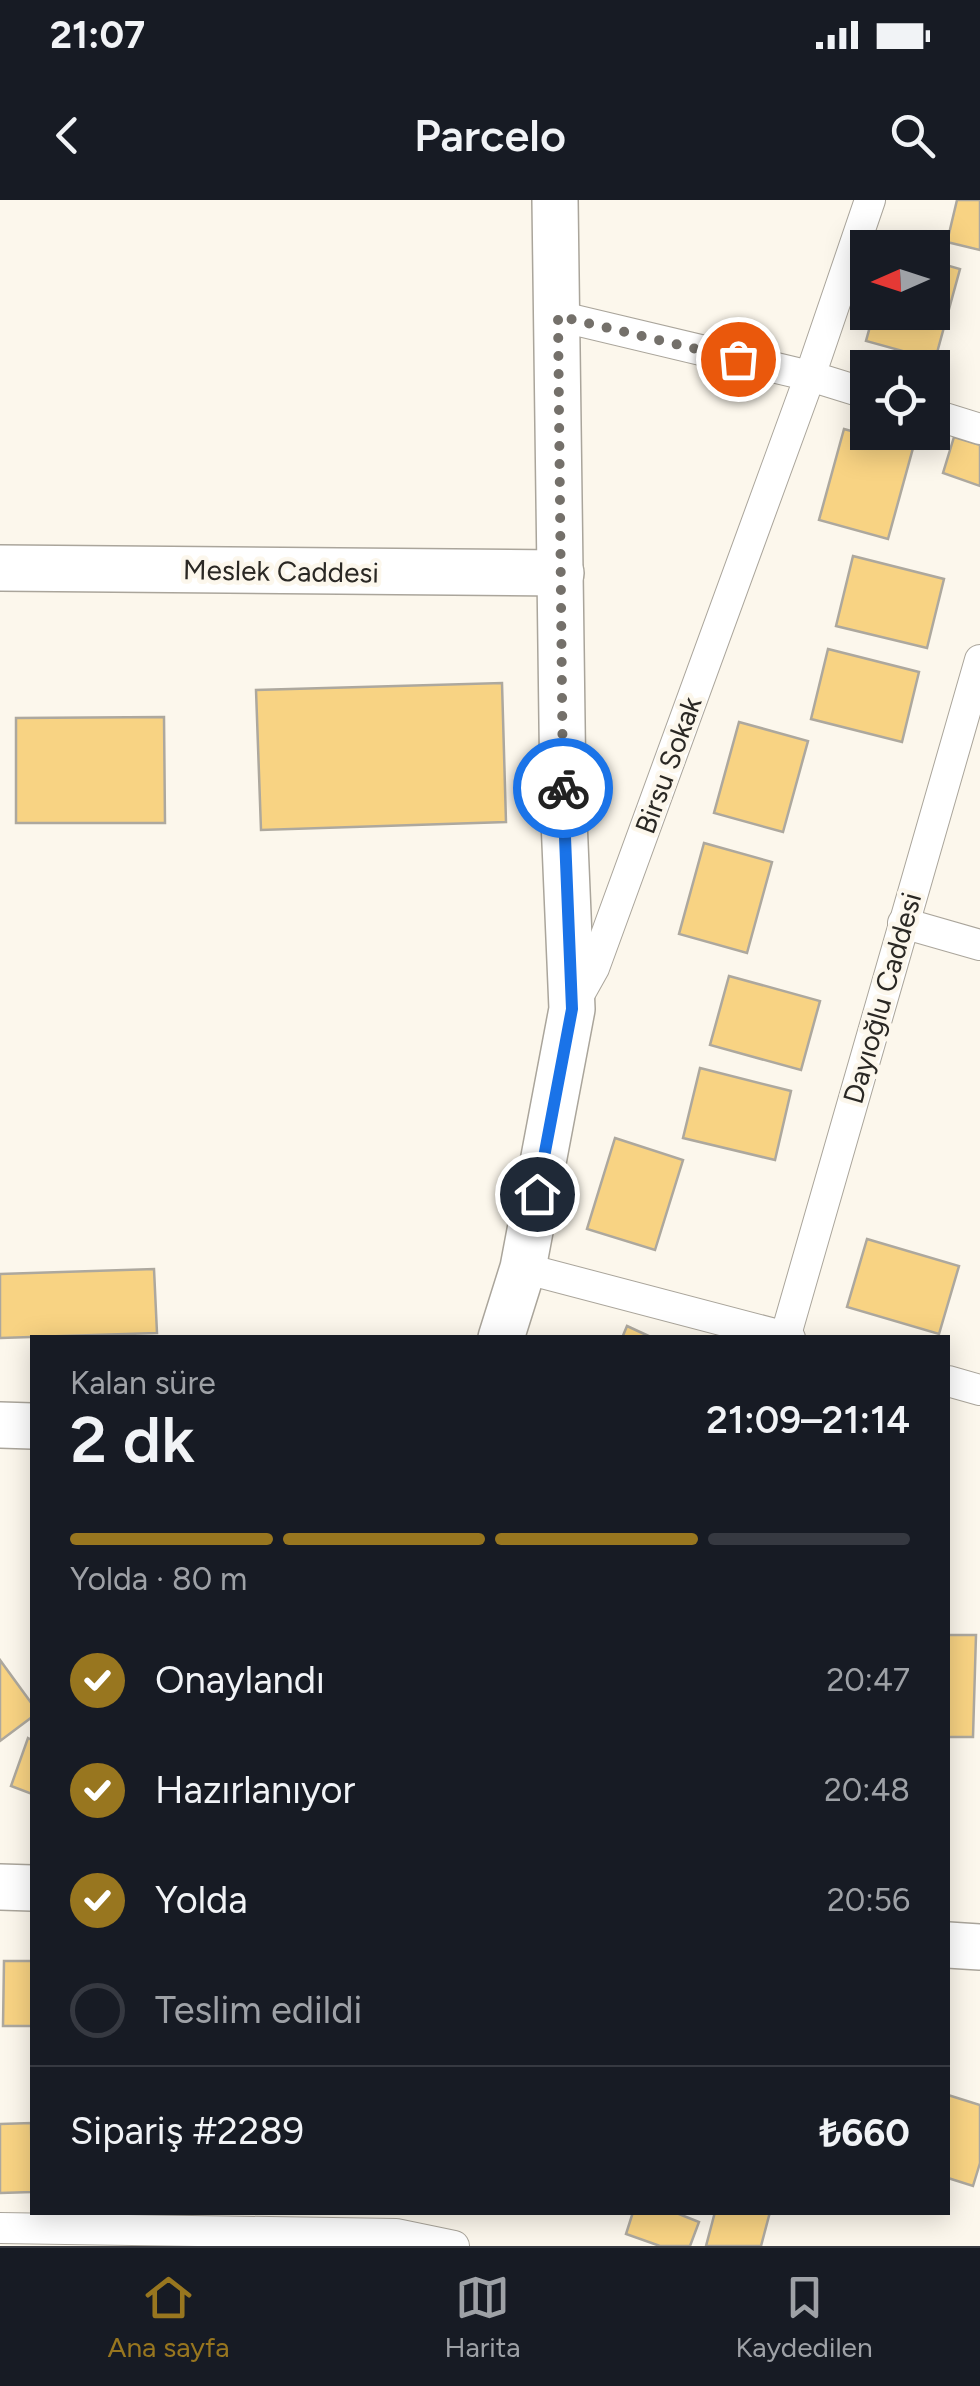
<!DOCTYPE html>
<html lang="tr">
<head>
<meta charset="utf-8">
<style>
	:root { --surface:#171b24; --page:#20242c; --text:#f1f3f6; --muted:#9ea1a6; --line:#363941; --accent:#98761f }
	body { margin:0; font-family:Figtree,sans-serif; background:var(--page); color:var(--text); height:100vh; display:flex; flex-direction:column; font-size:38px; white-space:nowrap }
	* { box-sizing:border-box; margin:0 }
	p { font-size:32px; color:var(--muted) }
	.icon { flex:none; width:55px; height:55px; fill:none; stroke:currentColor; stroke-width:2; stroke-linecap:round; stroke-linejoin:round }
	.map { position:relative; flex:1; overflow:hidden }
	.sheet { position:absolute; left:30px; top:1135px; width:920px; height:880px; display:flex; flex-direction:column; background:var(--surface); border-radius:0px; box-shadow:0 5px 25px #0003 }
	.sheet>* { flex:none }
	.needle { width:65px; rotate:267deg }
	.buttons { position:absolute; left:850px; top:30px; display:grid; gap:20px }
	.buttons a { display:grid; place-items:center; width:100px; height:100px; border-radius:0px; background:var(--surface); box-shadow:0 5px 25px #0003; font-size:50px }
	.pin { position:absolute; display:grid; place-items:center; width:85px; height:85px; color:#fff; margin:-42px; border:5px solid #fff; border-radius:50%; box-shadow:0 2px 10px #0007 }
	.courier { position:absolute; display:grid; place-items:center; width:100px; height:100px; margin:-50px; border:8px solid #1a73e8; border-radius:50%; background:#fff; color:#222; box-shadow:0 2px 12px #0007 }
	.summary em { font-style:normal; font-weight:600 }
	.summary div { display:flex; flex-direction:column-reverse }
	.summary { display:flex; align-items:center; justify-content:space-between; height:170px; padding:0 40px }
	h1 { font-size:65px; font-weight:600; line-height:75px }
	.bar { display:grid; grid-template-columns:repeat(4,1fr); gap:15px 10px; align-content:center; height:120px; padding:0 40px }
	.bar i { height:12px; border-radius:8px; background:var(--line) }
	.bar .active { background:var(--accent) }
	.bar p { grid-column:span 4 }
	.line { display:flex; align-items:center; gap:25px; padding:0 40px; border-top:2px solid var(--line) }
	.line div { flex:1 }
	ol { padding:0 40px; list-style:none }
	li { display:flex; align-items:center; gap:30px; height:110px }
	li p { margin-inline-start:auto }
	li .icon { padding:10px; border-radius:50%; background:var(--accent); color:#fff; stroke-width:4 }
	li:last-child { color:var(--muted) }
	li i { width:55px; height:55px; border:5px solid var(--line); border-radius:50% }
	.status { display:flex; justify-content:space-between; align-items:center; height:70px; padding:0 50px; background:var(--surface); direction:ltr }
	.status svg { height:28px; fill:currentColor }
	header { display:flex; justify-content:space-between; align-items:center; height:130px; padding:0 40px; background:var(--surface); font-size:45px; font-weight:600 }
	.tab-bar { display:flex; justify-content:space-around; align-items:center; height:140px; border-top:2px solid var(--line); background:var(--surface); font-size:28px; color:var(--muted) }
	.tab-bar a { display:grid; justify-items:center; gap:5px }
	.tab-bar .active { color:var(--accent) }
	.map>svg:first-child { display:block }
	.building { fill:#f8d383; stroke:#ada89e; stroke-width:2.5 }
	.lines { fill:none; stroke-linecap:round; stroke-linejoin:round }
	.street-casing { stroke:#aaa59b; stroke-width:32 }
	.secondary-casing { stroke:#aaa59b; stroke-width:48 }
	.street { stroke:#fff; stroke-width:30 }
	.secondary { stroke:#fff; stroke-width:45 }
	.done { stroke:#74706a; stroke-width:10; stroke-dasharray:0 18 }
	.route { stroke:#1a73e8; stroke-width:12 }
	.labels { text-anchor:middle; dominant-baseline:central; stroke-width:9; stroke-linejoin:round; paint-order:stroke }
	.street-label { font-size:28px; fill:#2a2824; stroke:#fcf7ec }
</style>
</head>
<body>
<div class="status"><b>21:07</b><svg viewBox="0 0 49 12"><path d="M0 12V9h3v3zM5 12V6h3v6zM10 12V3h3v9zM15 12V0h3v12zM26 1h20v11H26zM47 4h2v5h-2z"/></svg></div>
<header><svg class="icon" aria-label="back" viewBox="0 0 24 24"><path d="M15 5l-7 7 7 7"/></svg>Parcelo<svg class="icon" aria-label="search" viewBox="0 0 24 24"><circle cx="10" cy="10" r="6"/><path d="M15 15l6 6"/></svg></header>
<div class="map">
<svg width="980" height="2046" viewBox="0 0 980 2046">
	<rect width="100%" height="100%" fill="#fcf7ec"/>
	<g class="building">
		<path d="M 957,0 L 980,0 L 980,50 L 947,42 Z"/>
		<path d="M 932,61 L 960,69 L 935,160 L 866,141 L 874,112 L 932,112 Z"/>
		<path d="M 844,229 L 913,248 L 888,339 L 819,320 Z"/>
		<path d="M 954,237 L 980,245 L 980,286 L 943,273 Z"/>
		<path d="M 853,356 L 944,379 L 927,448 L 836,426 Z"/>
		<path d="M 828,449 L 919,472 L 902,542 L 811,519 Z"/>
		<path d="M 502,483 L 506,622 L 261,630 L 256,490 Z"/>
		<path d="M 164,517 L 165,623 L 16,623 L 16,518 Z"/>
		<path d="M 739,522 L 808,541 L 783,632 L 714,613 Z"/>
		<path d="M 704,643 L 772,662 L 747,753 L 679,734 Z"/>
		<path d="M 729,776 L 820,801 L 801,870 L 710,845 Z"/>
		<path d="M 700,868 L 791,891 L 775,960 L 683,938 Z"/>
		<path d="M 615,938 L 683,960 L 655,1050 L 587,1029 Z"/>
		<path d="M 867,1039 L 959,1066 L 939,1134 L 847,1107 Z"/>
		<path d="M 154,1069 L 157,1133 L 0,1138 L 0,1074 Z"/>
		<path d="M 627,1126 L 653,1138 L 622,1138 Z"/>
		<path d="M 948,1435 L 976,1435 L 973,1537 L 948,1537 Z"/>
		<path d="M 0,1460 L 32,1504 L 32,1517 L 0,1541 Z"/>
		<path d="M 28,1538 L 32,1540 L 32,1594 L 11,1586 Z"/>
		<path d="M 4,1761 L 32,1761 L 32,1826 L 3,1826 Z"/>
		<path d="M 948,1895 L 980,1905 L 980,1963 L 973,1986 L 948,1978 Z"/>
		<path d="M 31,1923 L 32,1992 L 0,1993 L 0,1924 Z"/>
		<path d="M 633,2012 L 674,2012 L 699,2022 L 690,2046 L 660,2046 L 626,2034 Z"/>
		<path d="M 715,2012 L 770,2012 L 761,2046 L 706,2046 Z"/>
	</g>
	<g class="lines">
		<g class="street-casing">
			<g id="street">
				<path d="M 558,116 L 810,176 L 868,194"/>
				<path d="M 932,214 L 980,229"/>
				<path d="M 903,723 L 980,745"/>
				<path d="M 575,802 L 594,768 L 810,176 L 870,0"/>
				<path d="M 523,1068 L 790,1138"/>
				<path d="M 785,1138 L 980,460"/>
				<path d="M 948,1181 L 980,1190"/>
				<path d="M 0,2028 L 396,2034 L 454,2046"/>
			</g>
		</g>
		<g class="secondary-casing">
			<g id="secondary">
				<path d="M 0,368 L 561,373"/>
				<path d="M 501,1138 L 523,1068 L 572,809 L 563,596 L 555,0"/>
				<path d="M 0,1225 L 32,1226"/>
				<path d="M 0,1687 L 32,1688"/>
				<path d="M 948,1745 L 980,1747"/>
			</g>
		</g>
		<use href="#street" class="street"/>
		<use href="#secondary" class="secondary"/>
	</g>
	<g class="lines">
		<path class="done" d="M 563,588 L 558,116 L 738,159"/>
		<path class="route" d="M 537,994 L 572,809 L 563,588"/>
	</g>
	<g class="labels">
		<g class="street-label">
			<text transform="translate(281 371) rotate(1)">Meslek Caddesi</text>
			<text transform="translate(668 565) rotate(-70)">Birsu Sokak</text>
			<text transform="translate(882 798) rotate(-74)">Dayıoğlu Caddesi</text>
		</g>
	</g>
</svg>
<div class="buttons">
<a><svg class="needle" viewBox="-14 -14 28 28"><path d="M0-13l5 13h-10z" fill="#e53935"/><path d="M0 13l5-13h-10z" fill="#9ea1a6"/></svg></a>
<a><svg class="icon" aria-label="locate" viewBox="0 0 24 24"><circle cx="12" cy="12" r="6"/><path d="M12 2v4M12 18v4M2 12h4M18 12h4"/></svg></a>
</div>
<div class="pin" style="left:738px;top:159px;background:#ea580c"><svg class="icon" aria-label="bag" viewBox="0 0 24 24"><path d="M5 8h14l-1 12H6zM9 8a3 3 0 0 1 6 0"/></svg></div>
<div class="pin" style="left:537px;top:994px;background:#1f2937"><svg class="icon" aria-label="home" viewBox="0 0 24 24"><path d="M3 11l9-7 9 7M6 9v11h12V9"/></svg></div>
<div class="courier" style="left:563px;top:588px"><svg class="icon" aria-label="bike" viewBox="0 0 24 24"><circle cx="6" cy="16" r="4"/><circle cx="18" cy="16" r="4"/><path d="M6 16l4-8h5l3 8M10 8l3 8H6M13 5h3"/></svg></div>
<section class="sheet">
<div class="summary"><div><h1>2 dk</h1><p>Kalan süre</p></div><em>21:09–21:14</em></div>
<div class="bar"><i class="active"></i><i class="active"></i><i class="active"></i><i></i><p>Yolda · 80 m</p></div>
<ol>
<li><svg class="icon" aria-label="check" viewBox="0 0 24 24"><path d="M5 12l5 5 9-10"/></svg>Onaylandı<p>20:47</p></li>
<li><svg class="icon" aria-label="check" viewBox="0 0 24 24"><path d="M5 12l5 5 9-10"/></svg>Hazırlanıyor<p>20:48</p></li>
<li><svg class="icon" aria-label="check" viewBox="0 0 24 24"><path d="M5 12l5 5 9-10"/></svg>Yolda<p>20:56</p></li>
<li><i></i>Teslim edildi</li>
</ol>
<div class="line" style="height:130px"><div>Sipariş #2289</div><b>₺660</b></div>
</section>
</div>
<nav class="tab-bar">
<a class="active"><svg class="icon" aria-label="home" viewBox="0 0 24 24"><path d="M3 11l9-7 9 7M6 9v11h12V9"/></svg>Ana sayfa</a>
<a><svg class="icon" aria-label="map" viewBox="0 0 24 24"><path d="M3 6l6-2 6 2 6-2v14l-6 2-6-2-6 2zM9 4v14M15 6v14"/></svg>Harita</a>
<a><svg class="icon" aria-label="saved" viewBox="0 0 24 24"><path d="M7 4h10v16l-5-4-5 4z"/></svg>Kaydedilen</a>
</nav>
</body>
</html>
